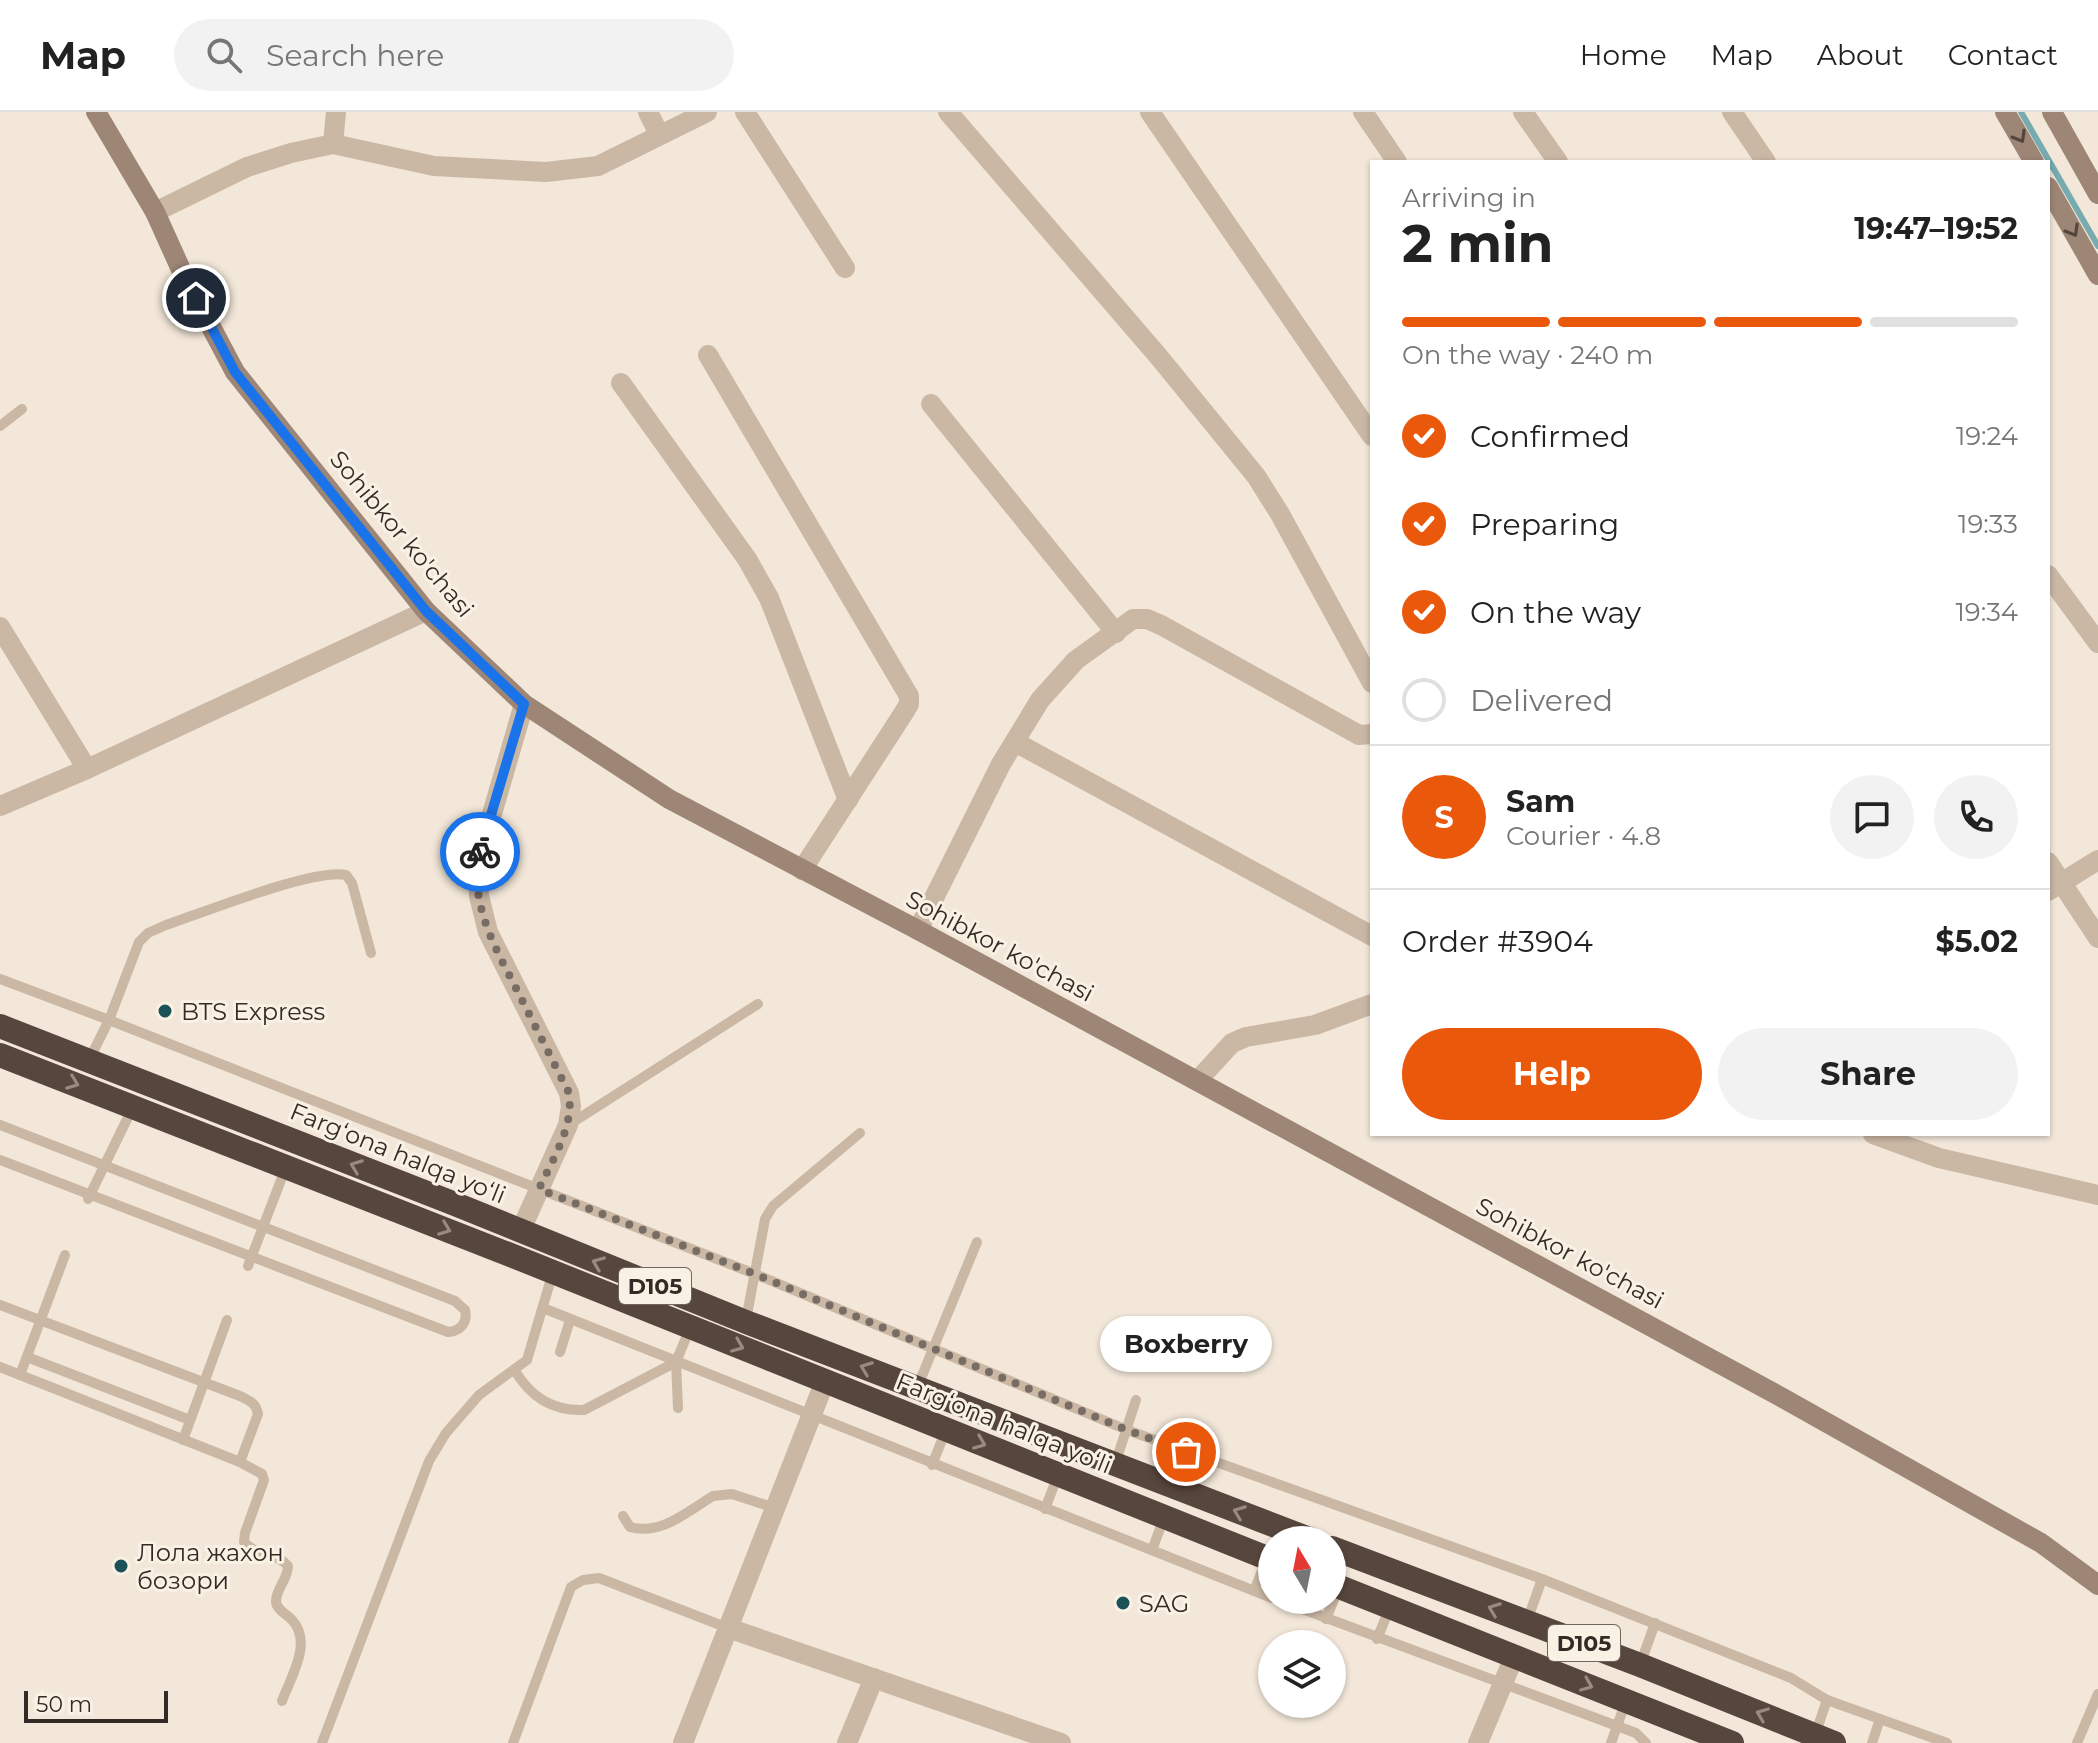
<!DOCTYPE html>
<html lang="en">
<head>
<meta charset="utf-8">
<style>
	:root { --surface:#fff; --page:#f2f2f2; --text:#222; --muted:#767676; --line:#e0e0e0; --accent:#ea580c }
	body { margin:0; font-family:Montserrat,sans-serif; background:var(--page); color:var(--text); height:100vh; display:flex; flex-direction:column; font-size:30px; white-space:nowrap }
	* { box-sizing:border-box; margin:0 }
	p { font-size:26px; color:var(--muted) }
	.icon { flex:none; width:44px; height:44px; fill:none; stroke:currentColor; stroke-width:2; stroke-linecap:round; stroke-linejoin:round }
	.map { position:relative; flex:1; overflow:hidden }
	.drawer { position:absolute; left:1370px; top:48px; width:680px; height:976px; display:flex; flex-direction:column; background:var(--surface); border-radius:0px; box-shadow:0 2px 6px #0004 }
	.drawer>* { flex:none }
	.needle { width:52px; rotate:350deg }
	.buttons { position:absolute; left:1258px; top:1414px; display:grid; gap:16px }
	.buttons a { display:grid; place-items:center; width:88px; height:88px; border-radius:50%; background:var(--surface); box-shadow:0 2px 6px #0004; font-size:40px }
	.scale { position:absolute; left:24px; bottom:20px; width:144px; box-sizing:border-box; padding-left:8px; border:4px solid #352b26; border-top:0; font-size:22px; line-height:28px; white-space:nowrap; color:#352b26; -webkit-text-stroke:6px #faf1e5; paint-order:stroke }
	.pin { position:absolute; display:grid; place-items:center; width:68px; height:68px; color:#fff; margin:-34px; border:4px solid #fff; border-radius:50%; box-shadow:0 2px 8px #0007 }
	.courier { position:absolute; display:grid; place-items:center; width:80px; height:80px; margin:-40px; border:6px solid #1a73e8; border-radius:50%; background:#fff; color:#222; box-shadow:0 2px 10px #0007 }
	.bubble { position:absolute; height:56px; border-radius:28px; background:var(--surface); box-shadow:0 2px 6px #0004; font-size:26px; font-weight:700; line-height:56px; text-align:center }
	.overview em { font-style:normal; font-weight:700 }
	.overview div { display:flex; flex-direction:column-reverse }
	.overview { display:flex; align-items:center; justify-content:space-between; height:136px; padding:0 32px }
	h1 { font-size:52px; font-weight:700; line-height:60px }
	.bar { display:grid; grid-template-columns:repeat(4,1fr); gap:12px 8px; align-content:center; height:96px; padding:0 32px }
	.bar i { height:10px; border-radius:6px; background:var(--line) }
	.bar .selected { background:var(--accent) }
	.bar p { grid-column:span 4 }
	.line { display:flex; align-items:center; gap:20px; padding:0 32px; border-top:2px solid var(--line) }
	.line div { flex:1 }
	.round { display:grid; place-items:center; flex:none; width:84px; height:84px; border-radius:42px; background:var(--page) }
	ol { padding:0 32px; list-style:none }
	li { display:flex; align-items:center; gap:24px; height:88px }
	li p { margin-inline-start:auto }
	li .icon { padding:8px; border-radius:50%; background:var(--accent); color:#fff; stroke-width:4 }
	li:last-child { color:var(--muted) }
	li i { width:44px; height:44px; border:4px solid var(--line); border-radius:50% }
	.action { display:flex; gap:16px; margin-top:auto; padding:16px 32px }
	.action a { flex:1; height:92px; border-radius:48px; background:var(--accent); color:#fff; font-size:32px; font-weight:700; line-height:92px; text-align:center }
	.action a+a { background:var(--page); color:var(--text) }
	header { display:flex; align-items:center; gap:48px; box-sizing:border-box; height:112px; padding:0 40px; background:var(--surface); border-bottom:2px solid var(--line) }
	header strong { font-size:38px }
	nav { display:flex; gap:44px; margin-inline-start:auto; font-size:28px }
	.search { width:560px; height:72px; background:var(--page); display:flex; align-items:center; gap:20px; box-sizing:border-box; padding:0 28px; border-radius:44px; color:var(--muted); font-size:30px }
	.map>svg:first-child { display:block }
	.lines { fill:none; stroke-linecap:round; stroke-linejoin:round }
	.stream { stroke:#77abaf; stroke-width:6 }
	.lane { stroke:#cab7a4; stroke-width:10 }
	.street { stroke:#cab7a4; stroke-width:20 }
	.secondary { stroke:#9e8676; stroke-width:20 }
	.highway { stroke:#57463d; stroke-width:24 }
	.oneway { stroke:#54463e }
	.oneway2 { stroke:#988a80 }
	.done { stroke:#776d65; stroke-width:8; stroke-dasharray:0 14.4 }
	.route { stroke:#1a73e8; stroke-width:10 }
	.poi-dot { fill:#1b5258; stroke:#faf1e5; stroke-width:3 }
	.labels { text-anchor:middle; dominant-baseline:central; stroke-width:6; stroke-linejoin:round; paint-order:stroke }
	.shield { fill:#faf1e5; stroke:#70665f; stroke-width:2 }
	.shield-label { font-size:22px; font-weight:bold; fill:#352b26 }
	.street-label { font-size:24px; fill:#352b26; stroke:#faf1e5 }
	.poi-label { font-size:24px; fill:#352b26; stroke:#faf1e5; text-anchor:start }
</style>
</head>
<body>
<header>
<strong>Map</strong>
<div class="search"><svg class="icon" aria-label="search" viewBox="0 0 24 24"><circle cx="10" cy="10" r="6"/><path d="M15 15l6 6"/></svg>Search here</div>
<nav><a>Home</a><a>Map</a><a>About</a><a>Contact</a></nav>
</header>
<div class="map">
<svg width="2098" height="1631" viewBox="0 0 2098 1631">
	<rect width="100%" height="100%" fill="#f2e7d9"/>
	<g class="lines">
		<path class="stream" d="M 2021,0 L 2098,134"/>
		<g class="lane">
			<path d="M 0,314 L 22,297"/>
			<path d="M 0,867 L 109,908 L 755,1162 L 1127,1318 L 1542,1467 L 1791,1566 L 1827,1588 L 1947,1631"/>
			<path d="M 89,948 L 109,908 L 139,830 L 148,821 L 166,813 C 202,801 314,756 346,763 L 352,771 L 371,841"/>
			<path d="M 570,1012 L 758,892"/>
			<path d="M 0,1013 L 455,1189 L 465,1198 C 468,1210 461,1219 448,1220 L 0,1048"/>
			<path d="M 88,1087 L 132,997"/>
			<path d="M 248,1154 L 286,1055"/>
			<path d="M 0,1193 L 240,1284 C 250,1289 256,1291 258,1302 L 240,1350 L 262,1362 L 264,1368 L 245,1421 L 244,1430 C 256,1444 276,1440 288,1454 C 288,1467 276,1477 276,1489 C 276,1498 287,1502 292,1508 C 313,1530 291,1565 282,1589"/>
			<path d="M 543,1196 L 1272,1486"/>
			<path d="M 746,1208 L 765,1107 L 773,1094 L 860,1021"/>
			<path d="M 560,1240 L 570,1208"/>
			<path d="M 27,1245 L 190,1308"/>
			<path d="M 676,1250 L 678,1296"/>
			<path d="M 0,1255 L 240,1350"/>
			<path d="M 515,1259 C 531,1285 552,1299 584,1298 L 676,1250 L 690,1216"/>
			<path d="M 20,1263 L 65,1143"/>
			<path d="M 917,1276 L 977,1130"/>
			<path d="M 183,1328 L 227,1208"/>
			<path d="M 1115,1352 L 1136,1288"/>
			<path d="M 932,1353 L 946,1318"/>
			<path d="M 1045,1397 L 1058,1363"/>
			<path d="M 623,1404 L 630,1415 C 661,1424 688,1399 713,1384 L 732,1382 L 775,1396"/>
			<path d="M 1152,1438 L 1164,1406"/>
			<path d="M 1254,1479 L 1267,1447"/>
			<path d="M 1278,1488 L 1636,1621 L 1646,1631"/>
			<path d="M 1326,1507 L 1339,1475"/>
			<path d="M 1527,1509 L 1542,1467"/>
			<path d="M 1377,1527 L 1390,1495"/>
			<path d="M 1640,1553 L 1655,1511"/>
			<path d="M 1815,1623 L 1827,1588"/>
			<path d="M 322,1631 L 429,1349 L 446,1321 L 479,1283 L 527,1248 L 553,1160"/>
			<path d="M 513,1631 L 571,1475 L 583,1468 L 599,1466 L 728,1516"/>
			<path d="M 1611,1631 L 1626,1589"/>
			<path d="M 1872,1631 L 1880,1607"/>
			<path d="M 2077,1631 L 2098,1582"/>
		</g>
		<g class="street">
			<path d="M 648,0 L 659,22"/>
			<path d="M 745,0 L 845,156"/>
			<path d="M 948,0 L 1159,245 L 1256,364 L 1280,402 L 1372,571"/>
			<path d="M 1150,0 L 1372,324"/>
			<path d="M 1363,0 L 1397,50"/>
			<path d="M 1523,0 L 1558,50"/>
			<path d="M 1732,0 L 1766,50"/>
			<path d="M 333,32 L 336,0"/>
			<path d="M 155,100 L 247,55 L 291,41 L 333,32 L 434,54 L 546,60 L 598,54 L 707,0"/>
			<path d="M 708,243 L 909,584 L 909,592 L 903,602 L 802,758"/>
			<path d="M 621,271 L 747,447 L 769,486 L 848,688"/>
			<path d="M 931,292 L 1116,521"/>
			<path d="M 2048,463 L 2098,531"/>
			<path d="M 0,515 L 87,657"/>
			<path d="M 1015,630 L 1372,824"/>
			<path d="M 0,694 L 87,657 L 426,499"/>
			<path d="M 2048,750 L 2098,826"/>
			<path d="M 2048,779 L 2098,748"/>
			<path d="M 918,818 L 1001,652 L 1040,588 L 1076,548 L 1133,507 L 1147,507 L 1161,513 L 1359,623 L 1372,622"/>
			<path d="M 1197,969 L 1232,931 L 1246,925 L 1315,913 L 1372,892"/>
			<path d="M 1873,1022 L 1939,1046 L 2098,1083"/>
			<path d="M 520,1120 L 568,1013 L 571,994 L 569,981 L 488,820 L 479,784 L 478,750 L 524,592"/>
			<path d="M 728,1516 L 1061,1631"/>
			<path d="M 683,1631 L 825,1269"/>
			<path d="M 847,1631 L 874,1566"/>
			<path d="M 1478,1631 L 1514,1545"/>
		</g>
		<g class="secondary">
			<path d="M 96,0 L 155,100 L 183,162 L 235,260 L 426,499 L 524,592 L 669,687 L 918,818 L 1781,1285 L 2041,1431 L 2098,1473"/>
			<path d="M 2005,0 L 2034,50"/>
			<path d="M 2052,0 L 2098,82"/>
			<path d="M 2048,75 L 2098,163"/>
		</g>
		<g class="highway">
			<path d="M 0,914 L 455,1092 L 746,1210 L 1312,1428"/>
			<path d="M 0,943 L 508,1142 L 1272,1448"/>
			<path d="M 1332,1436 L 1640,1553 L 1834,1631"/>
			<path d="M 1332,1472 L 1732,1631"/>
		</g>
	</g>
	<defs><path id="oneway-chevron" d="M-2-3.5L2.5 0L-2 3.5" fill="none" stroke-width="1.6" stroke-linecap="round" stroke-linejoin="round" transform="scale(2)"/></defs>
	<g class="oneway">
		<use href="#oneway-chevron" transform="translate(2020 25) rotate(60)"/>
		<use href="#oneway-chevron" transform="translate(2073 119) rotate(60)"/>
	</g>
	<g class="oneway2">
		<use href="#oneway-chevron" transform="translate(73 971) rotate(21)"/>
		<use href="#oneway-chevron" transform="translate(356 1054) rotate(-159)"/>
		<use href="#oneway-chevron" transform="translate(445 1117) rotate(21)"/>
		<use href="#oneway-chevron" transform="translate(598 1151) rotate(-158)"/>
		<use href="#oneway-chevron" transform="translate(738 1234) rotate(22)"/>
		<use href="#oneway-chevron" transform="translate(866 1256) rotate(-159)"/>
		<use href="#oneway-chevron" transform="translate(980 1331) rotate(22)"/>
		<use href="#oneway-chevron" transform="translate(1239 1400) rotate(-159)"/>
		<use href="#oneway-chevron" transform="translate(1494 1497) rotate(-159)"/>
		<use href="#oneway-chevron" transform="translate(1587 1573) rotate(22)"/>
		<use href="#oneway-chevron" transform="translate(1762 1602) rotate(-158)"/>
	</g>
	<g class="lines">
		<path class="done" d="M 480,740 C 467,795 501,845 524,892 C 539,922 554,951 569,981 C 574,1015 553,1046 539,1077 L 755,1162 L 1127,1318 L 1186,1340"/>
		<path class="route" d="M 196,186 L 235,260 L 426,499 L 524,592 L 480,740"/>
	</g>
	<g class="poi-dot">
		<circle cx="165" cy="899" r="8"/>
		<circle cx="121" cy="1454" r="8"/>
		<circle cx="1123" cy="1491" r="8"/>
	</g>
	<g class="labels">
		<g class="shield">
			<rect x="619" y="1156" width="72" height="36" rx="6"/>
			<rect x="1548" y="1513" width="72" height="36" rx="6"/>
		</g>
		<g class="shield-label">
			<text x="655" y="1174">D105</text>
			<text x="1584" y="1531">D105</text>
		</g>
		<g class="street-label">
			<text transform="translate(402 422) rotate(50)">Sohibkor ko'chasi</text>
			<text transform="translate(1000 834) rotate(28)">Sohibkor ko'chasi</text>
			<text transform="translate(398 1041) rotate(22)">Farg‘ona halqa yo‘li</text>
			<text transform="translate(1570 1141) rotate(28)">Sohibkor ko'chasi</text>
			<text transform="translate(1004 1311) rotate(22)">Farg‘ona halqa yo‘li</text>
		</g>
		<g class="poi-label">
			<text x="181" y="899">BTS Express</text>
			<text x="137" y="1440">Лола жахон<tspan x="137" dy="28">бозори</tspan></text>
			<text x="1139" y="1491">SAG</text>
		</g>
	</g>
</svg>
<div class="buttons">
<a><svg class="needle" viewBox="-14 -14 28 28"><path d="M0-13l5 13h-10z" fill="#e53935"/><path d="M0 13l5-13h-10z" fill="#767676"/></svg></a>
<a><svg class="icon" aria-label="layers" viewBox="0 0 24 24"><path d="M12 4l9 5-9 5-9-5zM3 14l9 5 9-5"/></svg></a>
</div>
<div class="scale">50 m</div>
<div class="pin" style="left:1186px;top:1340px;background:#ea580c"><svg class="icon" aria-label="bag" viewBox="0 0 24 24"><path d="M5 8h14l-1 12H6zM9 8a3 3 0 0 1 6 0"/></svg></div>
<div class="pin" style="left:196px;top:186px;background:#1f2937"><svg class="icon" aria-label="home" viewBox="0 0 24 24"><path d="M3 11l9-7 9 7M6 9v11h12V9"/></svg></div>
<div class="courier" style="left:480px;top:740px"><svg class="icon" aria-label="bike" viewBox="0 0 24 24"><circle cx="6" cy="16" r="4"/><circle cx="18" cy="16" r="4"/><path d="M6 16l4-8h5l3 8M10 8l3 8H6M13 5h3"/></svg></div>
<div class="bubble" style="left:1100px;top:1204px;width:172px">Boxberry</div>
<section class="drawer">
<div class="overview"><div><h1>2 min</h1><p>Arriving in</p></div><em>19:47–19:52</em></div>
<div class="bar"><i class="selected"></i><i class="selected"></i><i class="selected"></i><i></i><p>On the way · 240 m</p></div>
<ol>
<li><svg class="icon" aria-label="check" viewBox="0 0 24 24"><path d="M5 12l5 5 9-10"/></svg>Confirmed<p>19:24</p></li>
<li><svg class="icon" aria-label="check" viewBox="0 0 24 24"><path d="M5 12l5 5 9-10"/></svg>Preparing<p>19:33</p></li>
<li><svg class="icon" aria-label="check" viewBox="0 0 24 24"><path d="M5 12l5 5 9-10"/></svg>On the way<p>19:34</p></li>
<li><i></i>Delivered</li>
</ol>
<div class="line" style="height:144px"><b class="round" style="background:var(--accent);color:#fff">S</b><div><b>Sam</b><p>Courier · 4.8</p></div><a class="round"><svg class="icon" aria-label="chat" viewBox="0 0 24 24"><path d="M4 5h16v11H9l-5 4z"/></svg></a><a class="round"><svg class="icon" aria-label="phone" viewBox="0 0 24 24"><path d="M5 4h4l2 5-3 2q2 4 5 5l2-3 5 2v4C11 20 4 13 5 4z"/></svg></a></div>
<div class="line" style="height:104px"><div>Order #3904</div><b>$5.02</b></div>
<div class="action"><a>Help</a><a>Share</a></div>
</section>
</div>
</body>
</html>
